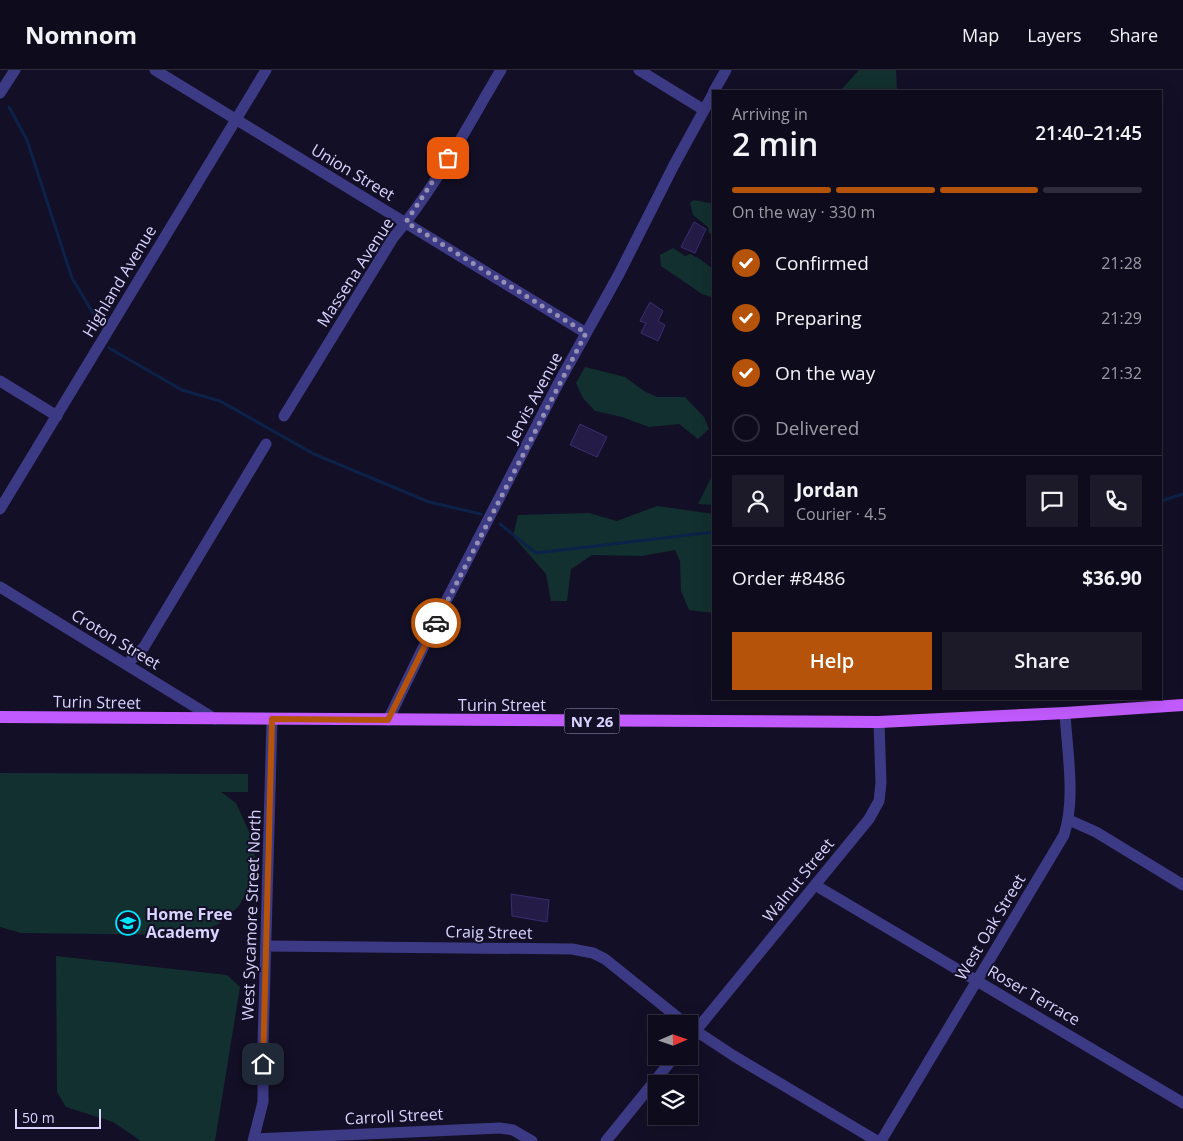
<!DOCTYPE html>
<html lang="en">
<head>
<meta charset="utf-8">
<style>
	:root { --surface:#0e0b1c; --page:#1c1929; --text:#f1f3f6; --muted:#9b9ba3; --line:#2e2b3b; --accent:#b45309 }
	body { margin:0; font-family:"Open Sans",sans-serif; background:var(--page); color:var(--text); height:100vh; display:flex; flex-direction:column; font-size:19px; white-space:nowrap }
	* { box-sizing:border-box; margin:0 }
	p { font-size:16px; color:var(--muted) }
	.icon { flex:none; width:28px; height:28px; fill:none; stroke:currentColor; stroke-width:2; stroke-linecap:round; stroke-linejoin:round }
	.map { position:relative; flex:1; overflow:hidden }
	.drawer { position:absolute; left:712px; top:20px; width:450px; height:610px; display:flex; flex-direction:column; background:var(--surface); border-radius:0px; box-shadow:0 5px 20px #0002,0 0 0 1px var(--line) }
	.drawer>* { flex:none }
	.needle { width:32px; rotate:88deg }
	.controls { position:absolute; left:648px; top:945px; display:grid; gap:10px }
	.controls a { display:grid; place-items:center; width:50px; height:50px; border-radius:0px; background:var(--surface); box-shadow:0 5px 20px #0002,0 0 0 1px var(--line); font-size:25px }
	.scale { position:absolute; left:15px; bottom:12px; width:86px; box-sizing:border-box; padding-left:5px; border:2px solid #d9d4ff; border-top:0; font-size:14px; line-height:18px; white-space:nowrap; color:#d9d4ff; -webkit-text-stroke:4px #130f26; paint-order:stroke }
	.pin { position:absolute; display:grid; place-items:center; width:42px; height:42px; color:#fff; margin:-21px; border-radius:10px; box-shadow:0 2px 8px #0006 }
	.courier { position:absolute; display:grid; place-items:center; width:50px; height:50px; margin:-25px; border:4px solid #b45309; border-radius:50%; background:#fff; color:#222; box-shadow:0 1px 6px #0007 }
	.overview em { font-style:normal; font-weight:600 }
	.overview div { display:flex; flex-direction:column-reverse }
	.overview { display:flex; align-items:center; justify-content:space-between; height:85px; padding:0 20px }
	h1 { font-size:32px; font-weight:600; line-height:38px }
	.bar { display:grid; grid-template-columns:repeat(4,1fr); gap:8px 5px; align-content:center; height:60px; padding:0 20px }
	.bar i { height:6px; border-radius:4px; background:var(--line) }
	.bar .on { background:var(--accent) }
	.bar p { grid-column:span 4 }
	.line { display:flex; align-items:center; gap:12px; padding:0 20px; border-top:1px solid var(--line) }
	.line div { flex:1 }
	.round { display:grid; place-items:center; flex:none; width:52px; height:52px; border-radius:0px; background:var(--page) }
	ol { padding:0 20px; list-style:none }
	li { display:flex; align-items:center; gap:15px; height:55px }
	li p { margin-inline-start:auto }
	li .icon { padding:5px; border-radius:50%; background:var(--accent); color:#fff; stroke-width:4 }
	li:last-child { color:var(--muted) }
	li i { width:28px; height:28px; border:2px solid var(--line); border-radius:50% }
	.primary-button { display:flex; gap:10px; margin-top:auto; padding:10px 20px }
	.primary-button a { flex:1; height:58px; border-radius:0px; background:var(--accent); color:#fff; font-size:20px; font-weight:600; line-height:58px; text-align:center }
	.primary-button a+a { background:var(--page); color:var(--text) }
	header { display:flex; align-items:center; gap:30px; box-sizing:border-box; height:70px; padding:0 25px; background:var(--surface); border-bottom:1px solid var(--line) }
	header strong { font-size:24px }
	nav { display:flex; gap:28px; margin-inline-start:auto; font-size:18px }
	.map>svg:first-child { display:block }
	.green { fill:#12302f }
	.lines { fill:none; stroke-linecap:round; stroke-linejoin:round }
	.stream { stroke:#0c2248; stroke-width:3 }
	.building { fill:#241b47; stroke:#3b2d73 }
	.minor { stroke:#3d3a85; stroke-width:11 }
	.major { stroke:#c25bff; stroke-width:12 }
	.done { stroke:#948fb3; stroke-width:5; stroke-dasharray:0 9 }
	.route { stroke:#b45309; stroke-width:6 }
	.labels { text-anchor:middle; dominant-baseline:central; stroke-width:4; stroke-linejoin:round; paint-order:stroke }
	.shield { fill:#130f26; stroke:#9e99be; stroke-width:1 }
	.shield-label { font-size:15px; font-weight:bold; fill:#d9d4ff }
	.street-label { font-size:16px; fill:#d9d4ff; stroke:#130f26 }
	.poi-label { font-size:16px; font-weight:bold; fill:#d9d4ff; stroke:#130f26; text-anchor:start }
</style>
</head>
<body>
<header>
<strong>Nomnom</strong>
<nav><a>Map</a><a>Layers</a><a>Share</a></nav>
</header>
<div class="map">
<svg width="1183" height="1071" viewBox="0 0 1183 1071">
	<rect width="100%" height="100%" fill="#130f26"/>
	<g class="green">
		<path d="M 859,0 L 896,0 L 897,21 L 840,21 Z"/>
		<path d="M 694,130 L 714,134 L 714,165 L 709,163 L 708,157 L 693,145 L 690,133 Z"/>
		<path d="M 673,178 L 685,186 L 690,184 L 700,189 L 714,200 L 714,228 L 702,224 L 661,196 L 660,185 Z"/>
		<path d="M 585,297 L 625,307 L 644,321 L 657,327 L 685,327 L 704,347 L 709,359 L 698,369 L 679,354 L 649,357 L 622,347 L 595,341 L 583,328 L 576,313 Z"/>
		<path d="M 714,402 L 714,435 L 698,434 Z"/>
		<path d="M 657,436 L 714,444 L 714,543 L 689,540 L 681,521 L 680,491 L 675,480 L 642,486 L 592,485 L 571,499 L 567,531 L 551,531 L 546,504 L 513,466 L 518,445 L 589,443 L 617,451 Z"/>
		<path d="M 0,703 L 248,704 L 248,722 L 221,722 L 236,733 L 251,766 L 255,788 L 252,811 L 239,836 L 217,855 L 186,865 L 21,863 L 0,857 Z"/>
		<path d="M 56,886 L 227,905 L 240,917 L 215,1071 L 141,1071 L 113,1052 L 66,1037 L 57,1022 Z"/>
	</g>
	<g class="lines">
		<g class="stream">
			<path d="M 9,37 L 27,70 L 72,208 L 99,253"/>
			<path d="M 109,278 L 182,320 L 220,331 L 314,384 L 429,432 L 481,444"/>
			<path d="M 1161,431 L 1183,424"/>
			<path d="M 500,454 L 536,483 L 714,462"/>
		</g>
	</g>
	<g class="building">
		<path d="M 694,152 L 706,159 L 695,183 L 681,177 Z"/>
		<path d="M 650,232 L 663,241 L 658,251 L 665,255 L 658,271 L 641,263 L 646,253 L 640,251 Z"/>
		<path d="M 580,354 L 607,367 L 597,387 L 570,375 Z"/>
		<path d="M 511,824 L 549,830 L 547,852 L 512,846 Z"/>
	</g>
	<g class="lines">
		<g class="minor">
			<path d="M 155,0 L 586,263"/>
			<path d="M 639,0 L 704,40"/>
			<path d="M 714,21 L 726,0"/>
			<path d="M 0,23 L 15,0"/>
			<path d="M 0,311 L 57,346"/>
			<path d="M 284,346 L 393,168 C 435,119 468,55 501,0"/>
			<path d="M 0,439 L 266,0"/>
			<path d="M 0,517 L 215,649"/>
			<path d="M 127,594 L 144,577 L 266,374"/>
			<path d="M 388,650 L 441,541 L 558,314 L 619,204 L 674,95 L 714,22"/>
			<path d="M 1069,750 L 1096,762 L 1183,815"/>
			<path d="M 815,815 L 1183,1033"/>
			<path d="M 266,876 L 572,879 L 593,883 L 605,889 L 686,954"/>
			<path d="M 690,957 L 734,986 L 877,1071"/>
			<path d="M 689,969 L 869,749 L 879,731 L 881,713 L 879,652"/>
			<path d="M 254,1069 L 500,1058 L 513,1060 L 532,1071"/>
			<path d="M 253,1071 L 263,1032 L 263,975 L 272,649"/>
			<path d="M 606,1071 L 675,986"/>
			<path d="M 881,1071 L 1064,765 C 1076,729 1067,681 1065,643"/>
		</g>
		<path class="major" d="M 0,647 L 879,652 L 1065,643 L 1183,635"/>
	</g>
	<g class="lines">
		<path class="done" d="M 436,553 L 586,263 L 406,152 L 448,88"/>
		<path class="route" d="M 263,994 L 272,649 L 388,650 L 436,553"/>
	</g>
	<defs>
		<g id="school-ring" transform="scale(1.25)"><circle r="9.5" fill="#130f26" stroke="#00e5ff" stroke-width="1.5"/><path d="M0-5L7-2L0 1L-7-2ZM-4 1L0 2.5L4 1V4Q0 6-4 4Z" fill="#00e5ff"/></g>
	</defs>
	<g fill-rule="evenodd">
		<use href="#school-ring" x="128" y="853"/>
	</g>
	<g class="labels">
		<rect class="shield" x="564.5" y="638.5" width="55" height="25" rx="4"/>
		<g class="shield-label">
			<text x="592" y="651">NY 26</text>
		</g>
		<g class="street-label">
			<text transform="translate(353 102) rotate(31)">Union Street</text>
			<text transform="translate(355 202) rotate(-57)">Massena Avenue</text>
			<text transform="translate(119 211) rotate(-59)">Highland Avenue</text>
			<text transform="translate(534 327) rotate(-62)">Jervis Avenue</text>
			<text transform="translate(116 569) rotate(31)">Croton Street</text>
			<text transform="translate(97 632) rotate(1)">Turin Street</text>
			<text x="502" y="635">Turin Street</text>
			<text transform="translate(798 810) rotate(-51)">Walnut Street</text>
			<text transform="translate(251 845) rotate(-88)">West Sycamore Street North</text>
			<text transform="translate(990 857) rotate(-59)">West Oak Street</text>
			<text transform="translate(489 862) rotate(1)">Craig Street</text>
			<text transform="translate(1034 925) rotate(30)">Roser Terrace</text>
			<text transform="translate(394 1046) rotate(-3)">Carroll Street</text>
		</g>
		<g class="poi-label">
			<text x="146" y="844">Home Free<tspan x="146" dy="18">Academy</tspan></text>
		</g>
	</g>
</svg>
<div class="controls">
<a><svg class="needle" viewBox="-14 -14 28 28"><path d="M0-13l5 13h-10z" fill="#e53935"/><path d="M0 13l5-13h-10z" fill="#9b9ba3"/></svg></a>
<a><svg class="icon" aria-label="layers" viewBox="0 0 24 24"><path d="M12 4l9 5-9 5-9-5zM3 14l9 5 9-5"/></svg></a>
</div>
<div class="scale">50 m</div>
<div class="pin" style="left:448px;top:88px;background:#ea580c"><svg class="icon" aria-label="bag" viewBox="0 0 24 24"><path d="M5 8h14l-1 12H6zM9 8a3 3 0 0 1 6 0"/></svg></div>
<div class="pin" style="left:263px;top:994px;background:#1f2937"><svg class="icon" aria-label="home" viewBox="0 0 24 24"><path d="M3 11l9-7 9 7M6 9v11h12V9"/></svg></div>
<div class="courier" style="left:436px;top:553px"><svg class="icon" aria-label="car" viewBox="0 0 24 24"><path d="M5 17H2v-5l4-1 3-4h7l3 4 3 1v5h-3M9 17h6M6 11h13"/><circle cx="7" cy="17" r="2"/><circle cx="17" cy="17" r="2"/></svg></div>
<section class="drawer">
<div class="overview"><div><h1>2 min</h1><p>Arriving in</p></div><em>21:40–21:45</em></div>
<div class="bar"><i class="on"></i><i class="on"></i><i class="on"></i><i></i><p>On the way · 330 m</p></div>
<ol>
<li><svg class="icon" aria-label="check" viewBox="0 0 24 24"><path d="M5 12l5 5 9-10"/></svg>Confirmed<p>21:28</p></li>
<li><svg class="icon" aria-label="check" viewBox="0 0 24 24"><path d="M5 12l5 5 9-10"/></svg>Preparing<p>21:29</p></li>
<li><svg class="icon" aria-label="check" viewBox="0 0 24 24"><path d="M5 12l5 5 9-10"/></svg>On the way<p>21:32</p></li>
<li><i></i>Delivered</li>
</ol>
<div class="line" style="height:90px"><a class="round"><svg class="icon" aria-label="person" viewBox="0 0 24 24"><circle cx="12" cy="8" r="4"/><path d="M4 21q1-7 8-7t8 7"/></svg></a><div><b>Jordan</b><p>Courier · 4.5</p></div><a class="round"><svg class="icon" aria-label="chat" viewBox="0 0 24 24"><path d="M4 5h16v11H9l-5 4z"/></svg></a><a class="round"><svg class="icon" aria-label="phone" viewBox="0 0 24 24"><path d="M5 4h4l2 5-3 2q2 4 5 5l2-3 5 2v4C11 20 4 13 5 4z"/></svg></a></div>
<div class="line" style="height:65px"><div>Order #8486</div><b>$36.90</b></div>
<div class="primary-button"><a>Help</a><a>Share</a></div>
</section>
</div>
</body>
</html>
